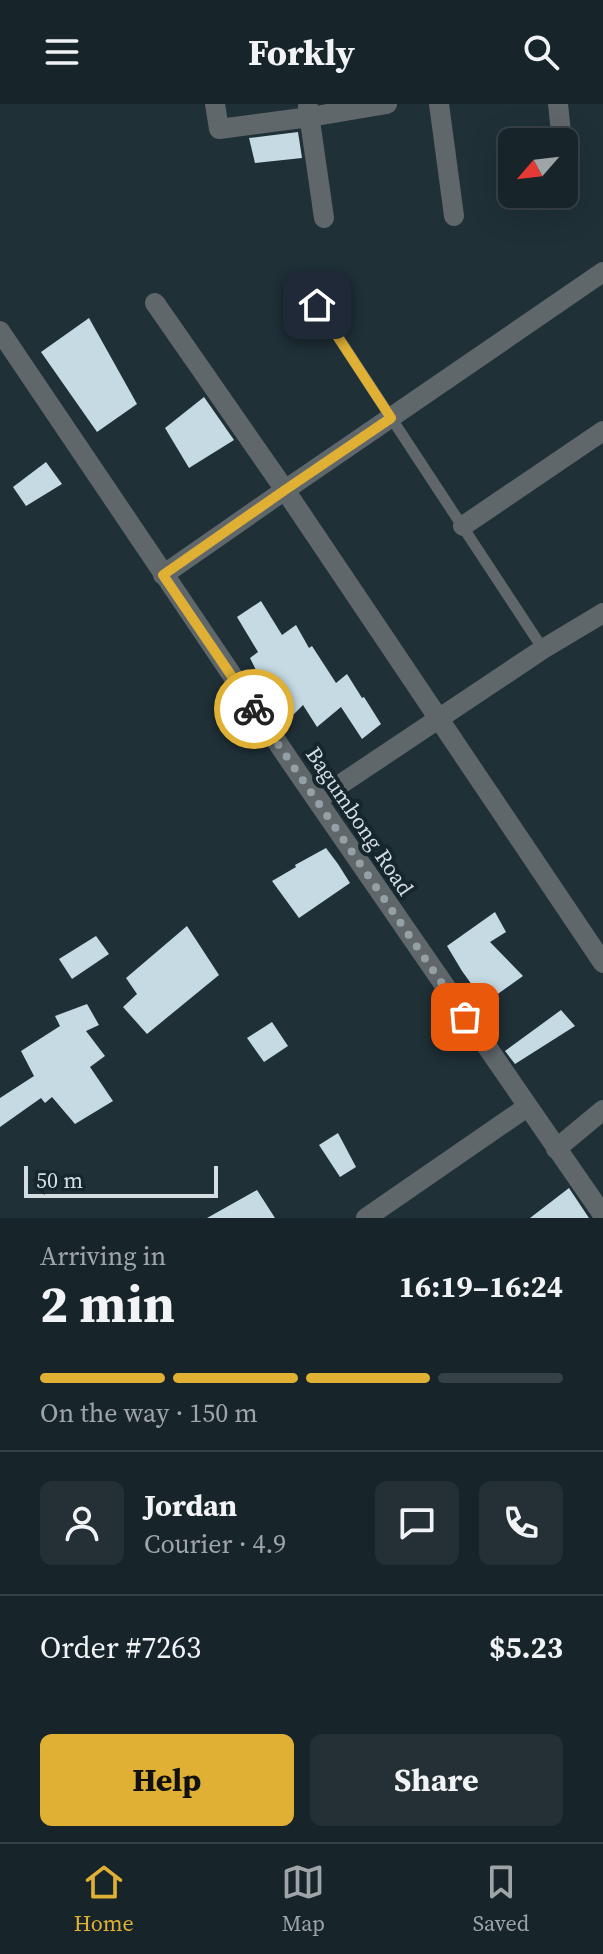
<!DOCTYPE html>
<html lang="en">
<head>
<meta charset="utf-8">
<style>
	:root { --surface:#172429; --page:#243035; --text:#f1f3f6; --muted:#9ea4a8; --line:#364146; --accent:#dfb034 }
	body { margin:0; font-family:"Source Serif 4",serif; background:var(--page); color:var(--text); height:100vh; display:flex; flex-direction:column; font-size:30px; white-space:nowrap }
	* { box-sizing:border-box; margin:0 }
	p { font-size:26px; color:var(--muted) }
	.icon { flex:none; width:44px; height:44px; fill:none; stroke:currentColor; stroke-width:2; stroke-linecap:round; stroke-linejoin:round }
	.map { position:relative; height:1114px; overflow:hidden }
	.drawer { display:flex; flex-direction:column; background:var(--surface); flex:1 }
	.drawer>* { flex:none }
	.needle { width:52px; rotate:242deg }
	.buttons { position:absolute; left:498px; top:24px; display:grid; gap:16px }
	.buttons a { display:grid; place-items:center; width:80px; height:80px; border-radius:12px; background:var(--surface); box-shadow:0 8px 32px #0002,0 0 0 2px var(--line); font-size:40px }
	.scale { position:absolute; left:24px; bottom:20px; width:194px; box-sizing:border-box; padding-left:8px; border:4px solid #d3dde2; border-top:0; font-size:22px; line-height:28px; white-space:nowrap; color:#d3dde2; -webkit-text-stroke:6px #15262d; paint-order:stroke }
	.pin { position:absolute; display:grid; place-items:center; width:68px; height:68px; color:#fff; margin:-34px; border-radius:16px; box-shadow:0 4px 12px #0006 }
	.courier { position:absolute; display:grid; place-items:center; width:80px; height:80px; margin:-40px; border:6px solid #dfb034; border-radius:50%; background:#fff; color:#222; box-shadow:0 2px 10px #0007 }
	.head em { font-style:normal; font-weight:700 }
	.head div { display:flex; flex-direction:column-reverse }
	.head { display:flex; align-items:center; justify-content:space-between; height:136px; padding:0 40px }
	h1 { font-size:52px; font-weight:700; line-height:60px }
	.bar { display:grid; grid-template-columns:repeat(4,1fr); gap:12px 8px; align-content:center; height:96px; padding:0 40px }
	.bar i { height:10px; border-radius:6px; background:var(--line) }
	.bar .on { background:var(--accent) }
	.bar p { grid-column:span 4 }
	.line { display:flex; align-items:center; gap:20px; padding:0 40px; border-top:2px solid var(--line) }
	.line div { flex:1 }
	.round { display:grid; place-items:center; flex:none; width:84px; height:84px; border-radius:12px; background:var(--page) }
	.cta { display:flex; gap:16px; margin-top:auto; padding:16px 40px }
	.cta a { flex:1; height:92px; border-radius:12px; background:var(--accent); color:#111; font-size:32px; font-weight:700; line-height:92px; text-align:center }
	.cta a+a { background:var(--page); color:var(--text) }
	header { display:flex; justify-content:space-between; align-items:center; height:104px; padding:0 40px; background:var(--surface); font-size:36px; font-weight:700 }
	.tab-bar { display:flex; justify-content:space-around; align-items:center; height:112px; border-top:2px solid var(--line); background:var(--surface); font-size:22px; color:var(--muted) }
	.tab-bar a { display:grid; justify-items:center; gap:4px }
	.tab-bar .on { color:var(--accent) }
	.map>svg:first-child { display:block }
	.building { fill:#c5dae3 }
	.lines { fill:none; stroke-linecap:round; stroke-linejoin:round }
	.service { stroke:#5f676b; stroke-width:11 }
	.minor { stroke:#5f676b; stroke-width:20 }
	.tertiary { stroke:#5f676b; stroke-width:20 }
	.done { stroke:#94a0a6; stroke-width:8; stroke-dasharray:0 14.4 }
	.route { stroke:#dfb034; stroke-width:10 }
	.labels { text-anchor:middle; dominant-baseline:central; stroke-width:8; stroke-linejoin:round; paint-order:stroke }
	.street-label { font-size:22px; fill:#d3dde2; stroke:#15262d }
</style>
</head>
<body>
<header><svg class="icon" aria-label="menu" viewBox="0 0 24 24"><path d="M4 6h16M4 12h16M4 18h16"/></svg>Forkly<svg class="icon" aria-label="search" viewBox="0 0 24 24"><circle cx="10" cy="10" r="6"/><path d="M15 15l6 6"/></svg></header>
<div class="map">
<svg width="603" height="1114" viewBox="0 0 603 1114">
	<rect width="100%" height="100%" fill="#1f3037"/>
	<g class="building">
		<path d="M 298,28 L 302,54 L 255,59 L 249,34 Z"/>
		<path d="M 89,214 L 137,300 L 97,328 L 41,248 Z"/>
		<path d="M 204,293 L 234,336 L 189,364 L 165,324 Z"/>
		<path d="M 46,358 L 62,380 L 26,402 L 13,383 Z"/>
		<path d="M 261,497 L 282,531 L 296,521 L 309,544 L 312,542 L 336,579 L 347,570 L 362,594 L 364,593 L 381,620 L 362,635 L 341,603 L 317,623 L 303,601 L 291,613 L 267,569 L 260,574 L 250,554 L 258,548 L 237,513 Z"/>
		<path d="M 326,744 L 338,760 L 350,779 L 299,814 L 272,777 L 296,763 L 295,761 Z"/>
		<path d="M 495,808 L 506,828 L 490,838 L 523,872 L 485,899 L 462,867 L 447,842 Z"/>
		<path d="M 187,822 L 219,871 L 147,930 L 123,903 L 137,890 L 126,874 Z"/>
		<path d="M 96,832 L 109,850 L 72,875 L 59,855 Z"/>
		<path d="M 87,900 L 99,921 L 86,927 L 105,952 L 90,963 L 113,997 L 75,1020 L 52,993 L 45,999 L 41,994 L 0,1023 L 0,994 L 34,972 L 21,947 L 60,922 L 55,912 Z"/>
		<path d="M 561,906 L 575,922 L 515,960 L 505,947 Z"/>
		<path d="M 272,918 L 288,942 L 264,958 L 247,934 Z"/>
		<path d="M 338,1029 L 356,1063 L 340,1073 L 319,1041 Z"/>
		<path d="M 569,1084 L 589,1114 L 530,1114 Z"/>
		<path d="M 257,1086 L 275,1114 L 207,1114 Z"/>
	</g>
	<g class="lines">
		<path class="service" d="M 317,201 L 543,545"/>
		<g class="minor">
			<path d="M 215,0 L 219,25 L 310,13 L 387,0"/>
			<path d="M 439,0 L 454,112"/>
			<path d="M 558,0 L 562,38"/>
			<path d="M 308,3 L 324,114"/>
			<path d="M 564,57 L 565,66"/>
			<path d="M 155,199 L 285,386 L 603,859"/>
			<path d="M 463,422 L 603,327"/>
			<path d="M 163,471 L 285,386 L 603,168"/>
			<path d="M 556,1045 L 603,1006"/>
			<path d="M 366,1114 L 527,1003"/>
		</g>
		<g class="tertiary">
			<path d="M 0,227 L 296,666 L 603,1111"/>
			<path d="M 317,696 L 543,545 L 603,509"/>
		</g>
	</g>
	<g class="lines">
		<path class="done" d="M 254,605 L 465,913"/>
		<path class="route" d="M 254,605 L 163,471 L 285,386 L 391,314 L 317,201"/>
	</g>
	<g class="labels">
		<g class="street-label">
			<text transform="translate(360 717) rotate(56)">Bagumbong Road</text>
		</g>
	</g>
</svg>
<div class="buttons">
<a><svg class="needle" viewBox="-14 -14 28 28"><path d="M0-13l5 13h-10z" fill="#e53935"/><path d="M0 13l5-13h-10z" fill="#9ea4a8"/></svg></a>
</div>
<div class="scale">50 m</div>
<div class="pin" style="left:465px;top:913px;background:#ea580c"><svg class="icon" aria-label="bag" viewBox="0 0 24 24"><path d="M5 8h14l-1 12H6zM9 8a3 3 0 0 1 6 0"/></svg></div>
<div class="pin" style="left:317px;top:201px;background:#1f2937"><svg class="icon" aria-label="home" viewBox="0 0 24 24"><path d="M3 11l9-7 9 7M6 9v11h12V9"/></svg></div>
<div class="courier" style="left:254px;top:605px"><svg class="icon" aria-label="bike" viewBox="0 0 24 24"><circle cx="6" cy="16" r="4"/><circle cx="18" cy="16" r="4"/><path d="M6 16l4-8h5l3 8M10 8l3 8H6M13 5h3"/></svg></div>
</div>
<section class="drawer">
<div class="head"><div><h1>2 min</h1><p>Arriving in</p></div><em>16:19–16:24</em></div>
<div class="bar"><i class="on"></i><i class="on"></i><i class="on"></i><i></i><p>On the way · 150 m</p></div>
<div class="line" style="height:144px"><a class="round"><svg class="icon" aria-label="person" viewBox="0 0 24 24"><circle cx="12" cy="8" r="4"/><path d="M4 21q1-7 8-7t8 7"/></svg></a><div><b>Jordan</b><p>Courier · 4.9</p></div><a class="round"><svg class="icon" aria-label="chat" viewBox="0 0 24 24"><path d="M4 5h16v11H9l-5 4z"/></svg></a><a class="round"><svg class="icon" aria-label="phone" viewBox="0 0 24 24"><path d="M5 4h4l2 5-3 2q2 4 5 5l2-3 5 2v4C11 20 4 13 5 4z"/></svg></a></div>
<div class="line" style="height:104px"><div>Order #7263</div><b>$5.23</b></div>
<div class="cta"><a>Help</a><a>Share</a></div>
</section>
<nav class="tab-bar">
<a class="on"><svg class="icon" aria-label="home" viewBox="0 0 24 24"><path d="M3 11l9-7 9 7M6 9v11h12V9"/></svg>Home</a>
<a><svg class="icon" aria-label="map" viewBox="0 0 24 24"><path d="M3 6l6-2 6 2 6-2v14l-6 2-6-2-6 2zM9 4v14M15 6v14"/></svg>Map</a>
<a><svg class="icon" aria-label="saved" viewBox="0 0 24 24"><path d="M7 4h10v16l-5-4-5 4z"/></svg>Saved</a>
</nav>
</body>
</html>
